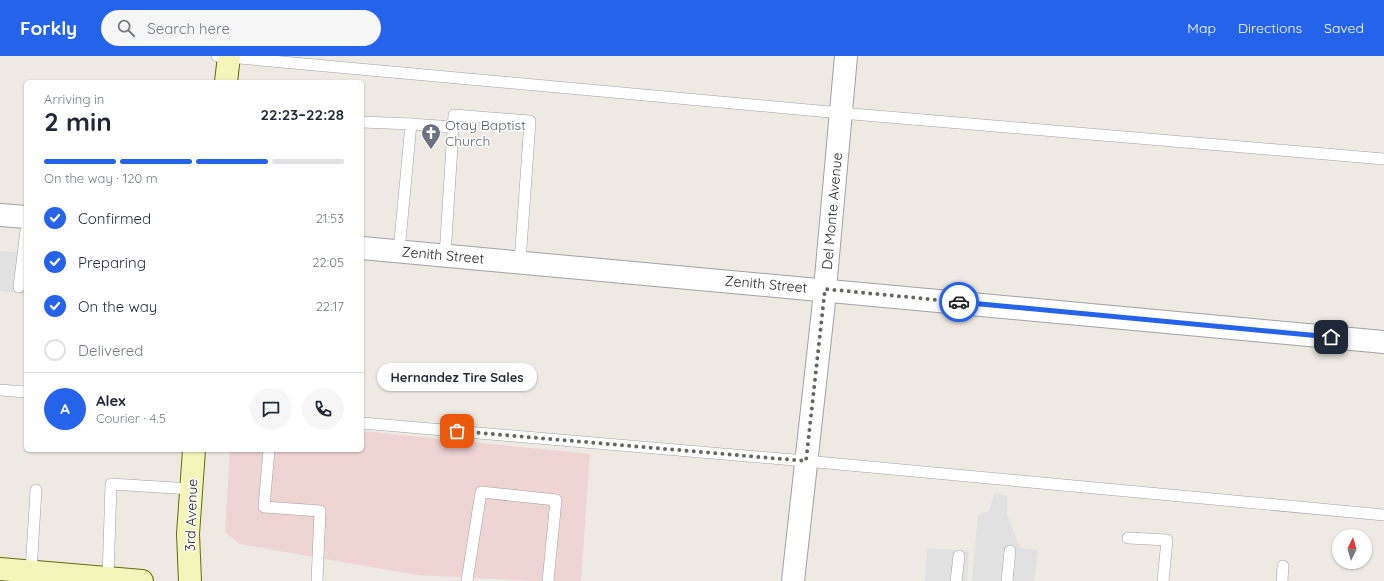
<!DOCTYPE html>
<html lang="en">
<head>
<meta charset="utf-8">
<style>
	:root { --surface:#fff; --page:#f6f6f7; --text:#1f2937; --muted:#747a83; --line:#e0e1e3; --accent:#2563eb }
	body { margin:0; font-family:Quicksand,sans-serif; background:var(--page); color:var(--text); height:100vh; display:flex; flex-direction:column; font-size:15px; white-space:nowrap }
	* { box-sizing:border-box; margin:0 }
	p { font-size:13px; color:var(--muted) }
	.icon { flex:none; width:22px; height:22px; fill:none; stroke:currentColor; stroke-width:2; stroke-linecap:round; stroke-linejoin:round }
	.map { position:relative; flex:1; overflow:hidden }
	.details { position:absolute; left:24px; top:24px; width:340px; height:372px; display:flex; flex-direction:column; background:var(--surface); border-radius:6px; box-shadow:0 1px 3px #0004 }
	.details>* { flex:none }
	.needle { width:26px; rotate:5deg }
	.buttons { position:absolute; left:1332px; top:473px; display:grid; gap:8px }
	.buttons a { display:grid; place-items:center; width:40px; height:40px; border-radius:50%; background:var(--surface); box-shadow:0 1px 3px #0004; font-size:20px }
	.pin { position:absolute; display:grid; place-items:center; width:34px; height:34px; color:#fff; margin:-17px; border-radius:8px; box-shadow:0 2px 6px #0006 }
	.courier { position:absolute; display:grid; place-items:center; width:40px; height:40px; margin:-20px; border:3px solid #2563eb; border-radius:50%; background:#fff; color:#222; box-shadow:0 1px 5px #0007 }
	.bubble { position:absolute; height:28px; border-radius:14px; background:var(--surface); box-shadow:0 1px 3px #0004; font-size:13px; font-weight:800; line-height:28px; text-align:center }
	.overview em { font-style:normal; font-weight:800 }
	.overview div { display:flex; flex-direction:column-reverse }
	.overview { display:flex; align-items:center; justify-content:space-between; height:68px; padding:0 20px }
	h1 { font-size:26px; font-weight:800; line-height:30px }
	.bar { display:grid; grid-template-columns:repeat(4,1fr); gap:6px 4px; align-content:center; height:48px; padding:0 20px }
	.bar i { height:5px; border-radius:3px; background:var(--line) }
	.bar .active { background:var(--accent) }
	.bar p { grid-column:span 4 }
	.line { display:flex; align-items:center; gap:10px; padding:0 20px; border-top:1px solid var(--line) }
	.line div { flex:1 }
	.round { display:grid; place-items:center; flex:none; width:42px; height:42px; border-radius:21px; background:var(--page) }
	ol { padding:0 20px; list-style:none }
	li { display:flex; align-items:center; gap:12px; height:44px }
	li p { margin-inline-start:auto }
	li .icon { padding:4px; border-radius:50%; background:var(--accent); color:#fff; stroke-width:4 }
	li:last-child { color:var(--muted) }
	li i { width:22px; height:22px; border:2px solid var(--line); border-radius:50% }
	header { display:flex; align-items:center; gap:24px; box-sizing:border-box; height:56px; padding:0 20px; background:var(--accent); color:#fff }
	header strong { font-size:19px }
	nav { display:flex; gap:22px; margin-inline-start:auto; font-size:14px }
	.search { width:280px; height:36px; background:var(--page); display:flex; align-items:center; gap:10px; box-sizing:border-box; padding:0 14px; border-radius:22px; color:var(--muted); font-size:15px }
	.map>svg:first-child { display:block }
	.commercial { fill:#eed4d3 }
	.parking { fill:#e1e1e1 }
	.lines { fill:none; stroke-linecap:round; stroke-linejoin:round }
	.service-casing { stroke:#a1a1a1; stroke-width:12 }
	.minor-casing { stroke:#a1a1a1; stroke-width:24 }
	.secondary-casing { stroke:#666d0b; stroke-width:24 }
	.service { stroke:#fff; stroke-width:11 }
	.minor { stroke:#fff; stroke-width:22 }
	.secondary { stroke:#f4f5ba; stroke-width:22 }
	.done { stroke:#666562; stroke-width:4; stroke-dasharray:0 7.2 }
	.route { stroke:#2563eb; stroke-width:5 }
	.labels { text-anchor:middle; dominant-baseline:central; stroke-width:3; stroke-linejoin:round; paint-order:stroke }
	.worship-label { font-size:14px; fill:#5b616d; stroke:#fff; text-anchor:start }
	.street-label { font-size:14px; fill:#1d1d1d; stroke:#fff }
</style>
</head>
<body>
<header>
<strong>Forkly</strong>
<div class="search"><svg class="icon" aria-label="search" viewBox="0 0 24 24"><circle cx="10" cy="10" r="6"/><path d="M15 15l6 6"/></svg>Search here</div>
<nav><a>Map</a><a>Directions</a><a>Saved</a></nav>
</header>
<div class="map">
<svg width="1384" height="525" viewBox="0 0 1384 525">
	<rect width="100%" height="100%" fill="#eeeae3"/>
	<path class="commercial" d="M 362,375 L 590,398 L 581,525 L 533,525 L 417,519 L 240,488 L 225,476 L 230,394 L 362,394 Z"/>
	<g class="parking">
		<path d="M 0,195 L 26,197 L 26,238 L 0,235 Z"/>
		<path d="M 994,437 L 1007,440 L 1007,458 L 1020,492 L 1038,494 L 1034,525 L 972,525 L 978,459 L 989,455 Z"/>
		<path d="M 927,492 L 969,495 L 967,525 L 925,525 Z"/>
	</g>
	<g class="lines">
		<g class="service-casing">
			<g id="service">
				<path d="M 217,0 L 841,57 L 1384,103"/>
				<path d="M 362,66 L 411,68 L 399,195"/>
				<path d="M 411,68 L 453,71"/>
				<path d="M 445,199 L 454,59 L 530,65 L 520,206"/>
				<path d="M 19,231 L 26,175"/>
				<path d="M 0,334 L 26,336"/>
				<path d="M 362,367 L 806,405 L 1384,459"/>
				<path d="M 269,394 L 264,451 L 320,455 L 317,525"/>
				<path d="M 1128,482 L 1167,484 L 1163,525"/>
				<path d="M 31,516 L 36,434"/>
				<path d="M 108,522 L 111,428 L 191,433"/>
				<path d="M 467,525 L 481,436 L 556,444 L 548,525"/>
				<path d="M 956,525 L 959,500"/>
				<path d="M 1007,525 L 1010,495"/>
				<path d="M 1282,525 L 1283,510"/>
			</g>
		</g>
		<g class="minor-casing">
			<g id="minor">
				<path d="M 0,159 L 26,161"/>
				<path d="M 362,192 L 1384,286"/>
				<path d="M 793,525 L 823,255 L 846,0"/>
			</g>
		</g>
		<g class="secondary-casing">
			<g id="secondary">
				<path d="M 226,26 L 229,0"/>
				<path d="M 0,513 L 142,525"/>
				<path d="M 190,525 L 188,478 L 194,394"/>
			</g>
		</g>
		<use href="#service" class="service"/>
		<use href="#minor" class="minor"/>
		<use href="#secondary" class="secondary"/>
	</g>
	<g class="lines">
		<path class="done" d="M 457,375 L 806,405 L 825,233 L 959,246"/>
		<path class="route" d="M 959,246 L 1331,281"/>
	</g>
	<defs>
		<g id="church-pin" transform="scale(1)"><path d="M0 17L-7.5 6A9.5 9.5 0 1 1 7.5 6Z" fill="#6b7280" stroke="#fff"/><path d="M-1.2-6h2.4v3.5h3.3v2.4h-3.3V6h-2.4V-.1h-3.3v-2.4h3.3Z" fill="#fff"/></g>
	</defs>
	<g fill-rule="evenodd">
		<use href="#church-pin" x="431" y="77"/>
	</g>
	<g class="labels">
		<g class="worship-label">
			<text x="445" y="69">Otay Baptist<tspan x="445" dy="16">Church</tspan></text>
		</g>
		<g class="street-label">
			<text transform="translate(832 155) rotate(-85)">Del Monte Avenue</text>
			<text transform="translate(443 199) rotate(5)">Zenith Street</text>
			<text transform="translate(766 228) rotate(5)">Zenith Street</text>
			<text transform="translate(191 459) rotate(-88)">3rd Avenue</text>
		</g>
	</g>
</svg>
<div class="buttons">
<a><svg class="needle" viewBox="-14 -14 28 28"><path d="M0-13l5 13h-10z" fill="#e53935"/><path d="M0 13l5-13h-10z" fill="#747a83"/></svg></a>
</div>
<div class="pin" style="left:457px;top:375px;background:#ea580c"><svg class="icon" aria-label="bag" viewBox="0 0 24 24"><path d="M5 8h14l-1 12H6zM9 8a3 3 0 0 1 6 0"/></svg></div>
<div class="pin" style="left:1331px;top:281px;background:#1f2937"><svg class="icon" aria-label="home" viewBox="0 0 24 24"><path d="M3 11l9-7 9 7M6 9v11h12V9"/></svg></div>
<div class="courier" style="left:959px;top:246px"><svg class="icon" aria-label="car" viewBox="0 0 24 24"><path d="M5 17H2v-5l4-1 3-4h7l3 4 3 1v5h-3M9 17h6M6 11h13"/><circle cx="7" cy="17" r="2"/><circle cx="17" cy="17" r="2"/></svg></div>
<div class="bubble" style="left:377px;top:307px;width:160px">Hernandez Tire Sales</div>
<section class="details">
<div class="overview"><div><h1>2 min</h1><p>Arriving in</p></div><em>22:23–22:28</em></div>
<div class="bar"><i class="active"></i><i class="active"></i><i class="active"></i><i></i><p>On the way · 120 m</p></div>
<ol>
<li><svg class="icon" aria-label="check" viewBox="0 0 24 24"><path d="M5 12l5 5 9-10"/></svg>Confirmed<p>21:53</p></li>
<li><svg class="icon" aria-label="check" viewBox="0 0 24 24"><path d="M5 12l5 5 9-10"/></svg>Preparing<p>22:05</p></li>
<li><svg class="icon" aria-label="check" viewBox="0 0 24 24"><path d="M5 12l5 5 9-10"/></svg>On the way<p>22:17</p></li>
<li><i></i>Delivered</li>
</ol>
<div class="line" style="height:72px"><b class="round" style="background:var(--accent);color:#fff">A</b><div><b>Alex</b><p>Courier · 4.5</p></div><a class="round"><svg class="icon" aria-label="chat" viewBox="0 0 24 24"><path d="M4 5h16v11H9l-5 4z"/></svg></a><a class="round"><svg class="icon" aria-label="phone" viewBox="0 0 24 24"><path d="M5 4h4l2 5-3 2q2 4 5 5l2-3 5 2v4C11 20 4 13 5 4z"/></svg></a></div>
</section>
</div>
</body>
</html>
